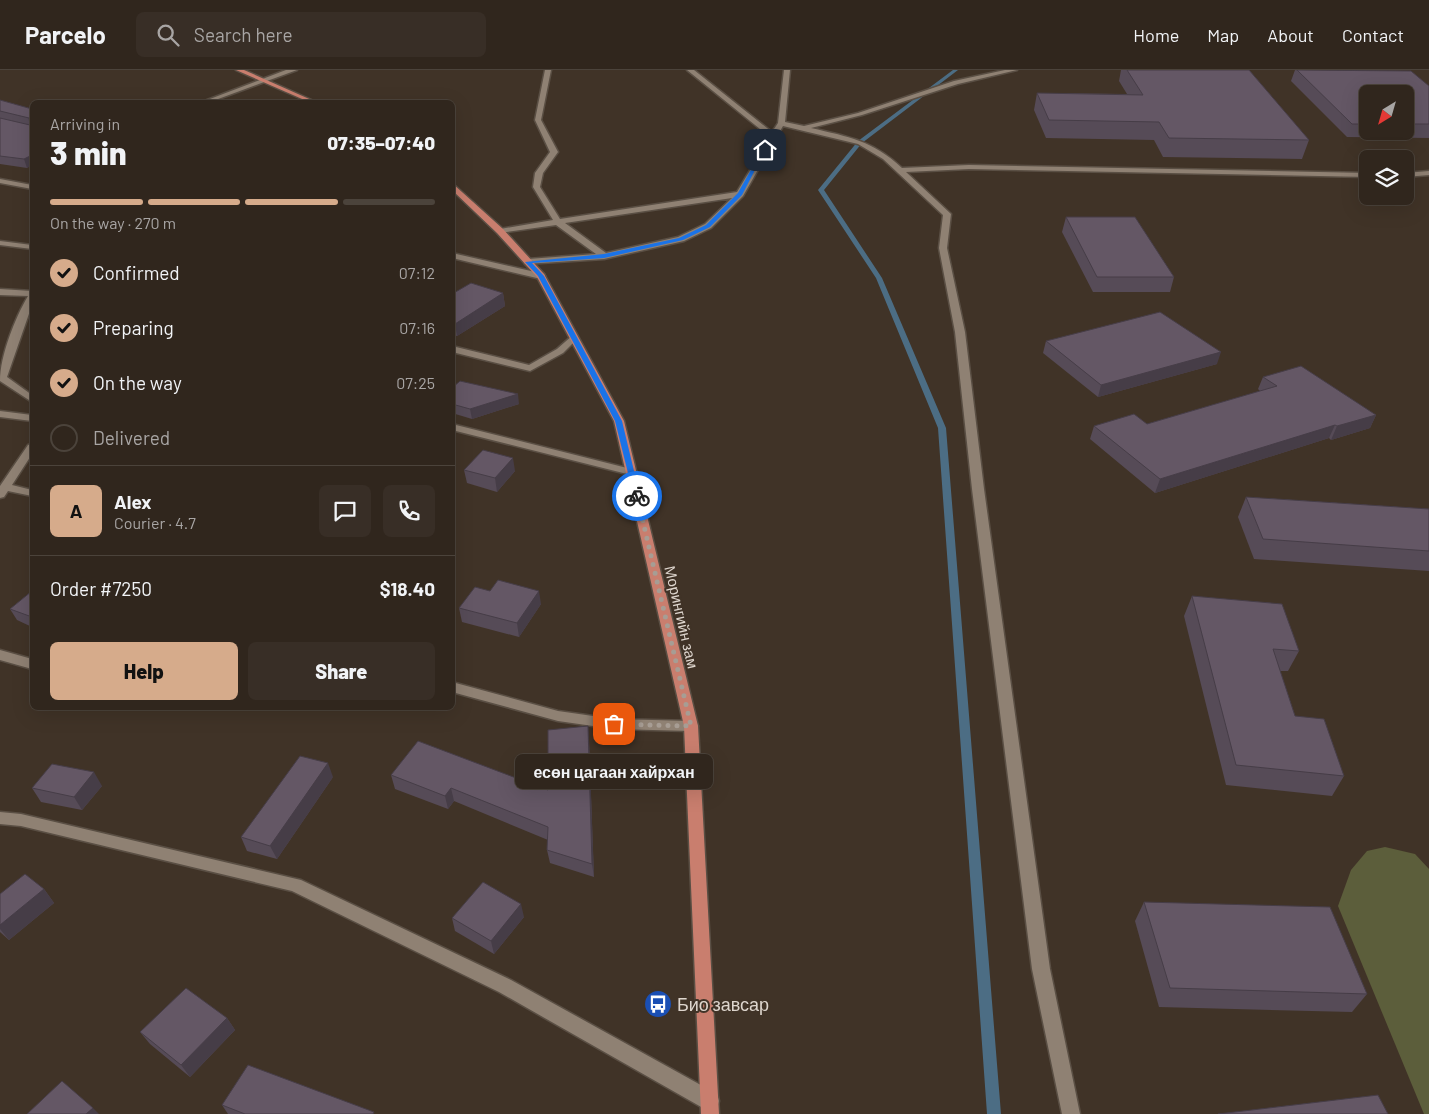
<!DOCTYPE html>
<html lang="en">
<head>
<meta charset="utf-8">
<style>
	:root { --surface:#30261d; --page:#382e26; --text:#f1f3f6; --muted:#a8a5a4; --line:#4b433b; --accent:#d6ab8b }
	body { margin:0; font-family:Barlow,sans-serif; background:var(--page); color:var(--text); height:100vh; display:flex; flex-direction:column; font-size:19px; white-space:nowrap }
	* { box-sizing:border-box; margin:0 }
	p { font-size:16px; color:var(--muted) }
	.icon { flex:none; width:28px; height:28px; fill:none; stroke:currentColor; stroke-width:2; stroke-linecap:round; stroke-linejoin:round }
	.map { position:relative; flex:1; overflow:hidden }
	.panel { position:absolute; left:30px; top:30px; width:425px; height:610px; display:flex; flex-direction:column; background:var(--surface); border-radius:8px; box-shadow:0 5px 20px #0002,0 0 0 1px var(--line) }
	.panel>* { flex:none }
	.needle { width:32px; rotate:217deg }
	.controls { position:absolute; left:1359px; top:15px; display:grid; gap:10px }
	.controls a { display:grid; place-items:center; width:55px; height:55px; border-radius:8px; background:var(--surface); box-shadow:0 5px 20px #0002,0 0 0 1px var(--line); font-size:25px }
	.pin { position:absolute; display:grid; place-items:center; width:42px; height:42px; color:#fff; margin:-21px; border-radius:10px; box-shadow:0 2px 8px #0006 }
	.courier { position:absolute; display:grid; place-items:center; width:50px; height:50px; margin:-25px; border:4px solid #1a73e8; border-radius:50%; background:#fff; color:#222; box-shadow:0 1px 6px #0007 }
	.bubble { position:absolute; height:35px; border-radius:8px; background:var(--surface); box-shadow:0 5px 20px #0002,0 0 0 1px var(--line); font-size:16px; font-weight:800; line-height:35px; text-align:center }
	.summary em { font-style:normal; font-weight:800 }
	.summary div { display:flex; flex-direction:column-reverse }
	.summary { display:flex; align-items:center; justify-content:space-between; height:85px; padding:0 20px }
	h1 { font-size:32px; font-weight:800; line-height:38px }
	.bar { display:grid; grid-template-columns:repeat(4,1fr); gap:8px 5px; align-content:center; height:60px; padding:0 20px }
	.bar i { height:6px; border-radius:4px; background:var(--line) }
	.bar .current { background:var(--accent) }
	.bar p { grid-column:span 4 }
	.line { display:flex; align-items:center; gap:12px; padding:0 20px; border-top:1px solid var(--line) }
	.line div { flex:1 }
	.round { display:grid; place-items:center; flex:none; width:52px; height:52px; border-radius:8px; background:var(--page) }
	ol { padding:0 20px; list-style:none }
	li { display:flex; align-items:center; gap:15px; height:55px }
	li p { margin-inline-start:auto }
	li .icon { padding:5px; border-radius:50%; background:var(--accent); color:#111; stroke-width:4 }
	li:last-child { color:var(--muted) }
	li i { width:28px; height:28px; border:2px solid var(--line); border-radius:50% }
	.cta { display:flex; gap:10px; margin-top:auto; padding:10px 20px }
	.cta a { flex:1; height:58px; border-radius:8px; background:var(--accent); color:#111; font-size:20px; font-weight:800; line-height:58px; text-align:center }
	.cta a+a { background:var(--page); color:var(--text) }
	header { display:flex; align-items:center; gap:30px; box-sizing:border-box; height:70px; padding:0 25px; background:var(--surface); border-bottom:1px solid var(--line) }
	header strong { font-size:24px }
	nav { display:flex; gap:28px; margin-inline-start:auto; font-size:18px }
	.search { width:350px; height:45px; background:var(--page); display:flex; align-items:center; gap:12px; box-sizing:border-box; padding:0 18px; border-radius:8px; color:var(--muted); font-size:19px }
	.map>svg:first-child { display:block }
	.green { fill:#5c5e3b }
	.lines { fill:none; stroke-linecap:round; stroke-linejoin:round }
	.stream { fill:#4c6d84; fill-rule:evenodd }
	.minor-casing { stroke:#5a4f44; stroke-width:3 }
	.major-casing { stroke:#5a4f44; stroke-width:3 }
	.minor { fill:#8f8173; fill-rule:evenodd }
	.major { fill:#c97e6e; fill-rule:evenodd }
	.wall { fill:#564b57; fill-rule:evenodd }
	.shaded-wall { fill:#463d47 }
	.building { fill:#645765; stroke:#463d47 }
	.route { fill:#1a73e8 }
	.done { stroke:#a79d94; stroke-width:5; stroke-dasharray:0 9 }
	.labels { text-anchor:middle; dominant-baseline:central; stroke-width:4; stroke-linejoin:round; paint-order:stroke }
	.street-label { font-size:15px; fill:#ded6ce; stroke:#403327 }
	.near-poi-label { font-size:18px; fill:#ded6ce; stroke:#403327; text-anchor:start }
</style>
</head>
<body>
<header>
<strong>Parcelo</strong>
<div class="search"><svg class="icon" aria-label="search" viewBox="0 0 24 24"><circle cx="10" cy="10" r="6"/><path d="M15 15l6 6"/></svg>Search here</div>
<nav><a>Home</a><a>Map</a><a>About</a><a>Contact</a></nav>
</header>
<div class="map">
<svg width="1429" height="1044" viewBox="0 0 1429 1044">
	<rect width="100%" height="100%" fill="#403327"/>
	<path class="green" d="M 1385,777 L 1415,784 L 1429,799 L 1429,1044 L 1424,1044 L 1338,836 L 1351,800 L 1367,781 Z"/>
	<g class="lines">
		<path class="stream" d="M 953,0 L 958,0 L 862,73 L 824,120 L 882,208 L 946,358 L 1001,1044 L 987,1044 L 938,358 L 876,208 L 818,120 L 858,71 Z"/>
		<g class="minor-casing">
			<g id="minor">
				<path d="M 286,0 L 297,0 L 210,32 L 202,32 Z"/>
				<path d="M 545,0 L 551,0 L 541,50 L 558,82 L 543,103 L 540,117 L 560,149 L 737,122 L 770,67 L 687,0 L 694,0 L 772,62 L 778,53 L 784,0 L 790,0 L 785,52 L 804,56 L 858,43 L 954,11 L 1005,0 L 1017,0 L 958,14 L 862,45 L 811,58 C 849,67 872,70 902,98 L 969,95 L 1368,103 L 1368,107 L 969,99 L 906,102 L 951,144 L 947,178 L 965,262 L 984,419 L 1050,899 L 1080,1044 L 1062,1044 L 1032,899 L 972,419 L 955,262 L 939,178 L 943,145 L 883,89 L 858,74 L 783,56 L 743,126 L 711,158 L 684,171 L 604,189 L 525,194 L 524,192 L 528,189 L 596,184 L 556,155 L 500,163 L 496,161 L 500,159 L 553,150 L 533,117 L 535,103 L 550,82 L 535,50 ZM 732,128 L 705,154 L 678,167 L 606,183 L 565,153 Z"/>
				<path d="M 1429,101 L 1429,105 L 1405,107 L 1405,103 Z"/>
				<path d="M 0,109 L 32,115 L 32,119 L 0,113 Z"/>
				<path d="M 0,171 L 32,175 L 32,179 L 0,175 Z"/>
				<path d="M 452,183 L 544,204 L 545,206 L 541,209 L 452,188 Z"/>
				<path d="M 0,219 L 32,221 L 32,235 L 7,307 L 32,325 L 32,332 L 0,311 C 0,286 15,248 28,226 L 0,225 Z"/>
				<path d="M 573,265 L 578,268 L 563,283 L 530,301 L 452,282 L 452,276 L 529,295 L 557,279 Z"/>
				<path d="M 0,341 L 32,345 L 32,351 L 0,347 Z"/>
				<path d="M 452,354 L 635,400 L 637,402 L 631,405 L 452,360 Z"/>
				<path d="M 32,374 L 32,384 L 12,415 L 32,420 L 32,426 L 8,421 L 4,427 L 0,428 L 0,416 L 28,375 Z"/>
				<path d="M 0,580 L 32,589 L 32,599 L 0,590 Z"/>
				<path d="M 452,612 L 558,641 L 614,649 L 691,651 L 696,652 L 698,656 L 696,660 L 691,661 L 614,659 L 558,651 L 452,622 Z"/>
				<path d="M 0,742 L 21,744 L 301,810 L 511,910 L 717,1024 L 719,1031 L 717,1038 L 710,1040 L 703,1038 L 499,922 L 292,821 L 21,756 L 0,754 Z"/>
			</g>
		</g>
		<g class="major-casing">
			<g id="major">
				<path d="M 236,0 L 244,0 L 316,32 L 309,32 Z"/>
				<path d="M 452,113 L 503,159 L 544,204 L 624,351 L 698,656 L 719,1044 L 701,1044 L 684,656 L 614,351 L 537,207 L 497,163 L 452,120 Z"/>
			</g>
		</g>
		<use href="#minor" class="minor"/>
		<use href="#major" class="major"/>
	</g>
	<g class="wall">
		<path d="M 1121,0 L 1249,0 L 1309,70 L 1302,89 L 1163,87 L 1154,70 L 1046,68 L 1034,40 L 1037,23 L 1127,24 L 1119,11 Z"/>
		<path d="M 1295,0 L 1429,16 L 1429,68 L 1347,67 L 1291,11 ZM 1368,24 L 1405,24 L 1405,61 L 1368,61 Z"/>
		<path d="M 0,30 L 32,39 L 32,95 L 27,98 L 0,94 Z"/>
		<path d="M 1066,147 L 1174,207 L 1170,222 L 1093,222 L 1062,162 Z"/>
		<path d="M 503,223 L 505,236 L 457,266 L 452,265 L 452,224 Z"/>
		<path d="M 1046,271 L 1217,294 L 1098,327 L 1043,283 Z"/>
		<path d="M 1263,307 L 1376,345 L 1370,358 L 1331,370 L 1329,368 L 1155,423 L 1090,369 L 1094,356 L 1147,354 L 1260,321 L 1258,319 Z"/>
		<path d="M 452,318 L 519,334 L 472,349 L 452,343 Z"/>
		<path d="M 464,400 L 515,401 L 497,422 L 467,413 Z"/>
		<path d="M 1246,427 L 1429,439 L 1429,501 L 1254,489 L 1238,447 Z"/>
		<path d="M 32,521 L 32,557 L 17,550 L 10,539 Z"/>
		<path d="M 490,521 L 541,534 L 519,567 L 462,552 L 459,538 Z"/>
		<path d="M 1192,526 L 1299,581 L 1288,601 L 1280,601 L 1295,646 L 1344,706 L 1332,726 L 1226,715 L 1184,546 Z"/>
		<path d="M 589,670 L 594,807 L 550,793 L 547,780 L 548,770 L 454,731 L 448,739 L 395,719 L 391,705 L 548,720 Z"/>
		<path d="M 333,707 L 277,789 L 247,781 L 241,767 Z"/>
		<path d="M 102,716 L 82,740 L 41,732 L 32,718 Z"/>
		<path d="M 44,819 L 54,833 L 9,870 L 0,862 L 0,824 Z"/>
		<path d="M 1144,832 L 1367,924 L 1352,942 L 1159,937 L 1135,851 Z"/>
		<path d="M 524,847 L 494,884 L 455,861 L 452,848 Z"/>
		<path d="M 227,948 L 235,960 L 190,1007 L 150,974 L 140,962 Z"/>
		<path d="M 222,1035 L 375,1044 L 228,1044 Z"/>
	</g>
	<g class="shaded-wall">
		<path d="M 32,85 L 32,95 L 27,98 L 24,89 Z"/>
		<path d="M 503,223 L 505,236 L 457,266 L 455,254 Z"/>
		<path d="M 1221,282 L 1217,294 L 1098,327 L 1101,315 Z"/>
		<path d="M 518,324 L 519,334 L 472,349 L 470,339 Z"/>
		<path d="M 1376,345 L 1370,358 L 1331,370 L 1337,356 Z"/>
		<path d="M 1335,355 L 1329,368 L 1155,423 L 1160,409 Z"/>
		<path d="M 513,388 L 515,401 L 497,422 L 495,408 Z"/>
		<path d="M 539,521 L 541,534 L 519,567 L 517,553 Z"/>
		<path d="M 588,656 L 589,670 L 594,807 L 592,794 Z"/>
		<path d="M 328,693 L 333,707 L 277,789 L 270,776 Z"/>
		<path d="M 94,702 L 102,716 L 82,740 L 74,727 Z"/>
		<path d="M 451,718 L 454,731 L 448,739 L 445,726 Z"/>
		<path d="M 44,819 L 54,833 L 9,870 L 0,859 L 0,855 Z"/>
		<path d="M 521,834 L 524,847 L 494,884 L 491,871 Z"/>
		<path d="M 227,948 L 235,960 L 190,1007 L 181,995 Z"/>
		<path d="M 93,1038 L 99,1044 L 86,1044 Z"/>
	</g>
	<g class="building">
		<path d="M 1127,0 L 1249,0 L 1309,70 L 1169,68 L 1159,52 L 1049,50 L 1037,23 L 1143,25 Z"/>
		<path d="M 1297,0 L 1411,1 L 1429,16 L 1429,54 L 1405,54 L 1405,24 L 1368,24 L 1368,54 L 1352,54 Z"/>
		<path d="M 0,30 L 32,39 L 32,85 L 24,89 L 0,86 L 0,48 L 30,55 L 29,48 L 0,41 Z"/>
		<path d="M 1066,147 L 1135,147 L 1174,207 L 1097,207 Z"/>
		<path d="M 471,213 L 503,223 L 455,254 L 452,253 L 452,224 Z"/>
		<path d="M 1160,242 L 1221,282 L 1101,315 L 1046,271 Z"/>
		<path d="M 1301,296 L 1376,345 L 1337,356 L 1335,355 L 1160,409 L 1094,356 L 1134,344 L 1147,354 L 1277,316 L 1263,307 Z"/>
		<path d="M 460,311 L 518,324 L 470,339 L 452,334 L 452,318 Z"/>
		<path d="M 483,380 L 513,388 L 495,408 L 464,400 Z"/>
		<path d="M 1246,427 L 1429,439 L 1429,481 L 1263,469 Z"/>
		<path d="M 498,510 L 539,521 L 517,553 L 459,538 L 475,517 L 490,521 Z"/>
		<path d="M 32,521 L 32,547 L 10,539 Z"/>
		<path d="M 1192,526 L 1282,534 L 1299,581 L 1273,579 L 1295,646 L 1324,649 L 1344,706 L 1236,695 Z"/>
		<path d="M 588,656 L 592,794 L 547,780 L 548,757 L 451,718 L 445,726 L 391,705 L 418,671 L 548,720 L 548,660 Z"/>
		<path d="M 300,686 L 328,693 L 270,776 L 241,767 Z"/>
		<path d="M 52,694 L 94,702 L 74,727 L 32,718 Z"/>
		<path d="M 25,804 L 44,819 L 0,855 L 0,824 Z"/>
		<path d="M 483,812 L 521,834 L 491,871 L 452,848 Z"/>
		<path d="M 1144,832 L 1330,837 L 1367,924 L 1170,918 Z"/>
		<path d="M 186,918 L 227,948 L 181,995 L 140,962 Z"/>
		<path d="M 248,995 L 374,1042 L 373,1044 L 245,1044 L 222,1035 Z"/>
		<path d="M 62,1011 L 93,1038 L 86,1044 L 27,1044 Z"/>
		<path d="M 1378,1025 L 1388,1044 L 1218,1044 Z"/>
	</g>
	<path class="route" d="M 766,79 L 742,125 L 710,157 L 683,170 L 604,188 L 532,193 L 544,206 L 622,351 L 640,426 L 634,427 L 615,351 L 538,206 L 525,192 L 604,184 L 679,168 L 706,155 L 738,123 L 762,80 Z"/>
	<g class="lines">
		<path class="done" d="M 614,654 L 691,656 L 637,426"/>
	</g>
	<defs>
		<g id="bus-disc" transform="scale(1.4375)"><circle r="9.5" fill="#1a4fb4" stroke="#403327"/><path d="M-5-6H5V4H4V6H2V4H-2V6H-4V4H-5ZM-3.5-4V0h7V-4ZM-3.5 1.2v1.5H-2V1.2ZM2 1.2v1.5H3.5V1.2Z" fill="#fff"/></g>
	</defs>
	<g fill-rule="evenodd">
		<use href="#bus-disc" x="658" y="934"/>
	</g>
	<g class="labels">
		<g class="street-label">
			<text transform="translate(682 547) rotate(77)">Морингийн зам</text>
		</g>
		<g class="near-poi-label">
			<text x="677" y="934">Био завсар</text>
		</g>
	</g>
</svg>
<div class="controls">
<a><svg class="needle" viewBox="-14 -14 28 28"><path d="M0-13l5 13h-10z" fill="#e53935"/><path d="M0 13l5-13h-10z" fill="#a8a5a4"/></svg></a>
<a><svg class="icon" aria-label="layers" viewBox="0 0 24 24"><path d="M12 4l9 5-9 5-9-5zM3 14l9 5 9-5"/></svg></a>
</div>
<div class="pin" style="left:614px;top:654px;background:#ea580c"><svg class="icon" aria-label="bag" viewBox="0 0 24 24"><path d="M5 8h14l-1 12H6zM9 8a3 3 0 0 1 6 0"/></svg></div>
<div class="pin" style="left:765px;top:80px;background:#1f2937"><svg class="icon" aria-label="home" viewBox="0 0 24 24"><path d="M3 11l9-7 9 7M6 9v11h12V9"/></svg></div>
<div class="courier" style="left:637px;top:426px"><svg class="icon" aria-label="bike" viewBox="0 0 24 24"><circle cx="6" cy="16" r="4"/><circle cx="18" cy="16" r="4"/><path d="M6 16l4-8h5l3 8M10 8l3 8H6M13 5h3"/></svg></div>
<div class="bubble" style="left:515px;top:684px;width:198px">есөн цагаан хайрхан</div>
<section class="panel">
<div class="summary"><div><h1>3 min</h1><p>Arriving in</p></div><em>07:35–07:40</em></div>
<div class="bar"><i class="current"></i><i class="current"></i><i class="current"></i><i></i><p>On the way · 270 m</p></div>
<ol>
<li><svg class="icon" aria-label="check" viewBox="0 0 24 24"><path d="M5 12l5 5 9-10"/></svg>Confirmed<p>07:12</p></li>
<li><svg class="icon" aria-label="check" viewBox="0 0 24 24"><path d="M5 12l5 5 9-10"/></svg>Preparing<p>07:16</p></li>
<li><svg class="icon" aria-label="check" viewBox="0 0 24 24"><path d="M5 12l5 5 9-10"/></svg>On the way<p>07:25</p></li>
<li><i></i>Delivered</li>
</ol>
<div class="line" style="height:90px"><b class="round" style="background:var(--accent);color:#111">A</b><div><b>Alex</b><p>Courier · 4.7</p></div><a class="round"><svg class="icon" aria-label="chat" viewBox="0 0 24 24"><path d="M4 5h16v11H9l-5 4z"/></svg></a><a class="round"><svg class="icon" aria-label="phone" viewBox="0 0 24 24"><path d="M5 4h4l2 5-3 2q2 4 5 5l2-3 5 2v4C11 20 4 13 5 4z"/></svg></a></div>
<div class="line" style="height:65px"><div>Order #7250</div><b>$18.40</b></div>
<div class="cta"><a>Help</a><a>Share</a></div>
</section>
</div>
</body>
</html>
